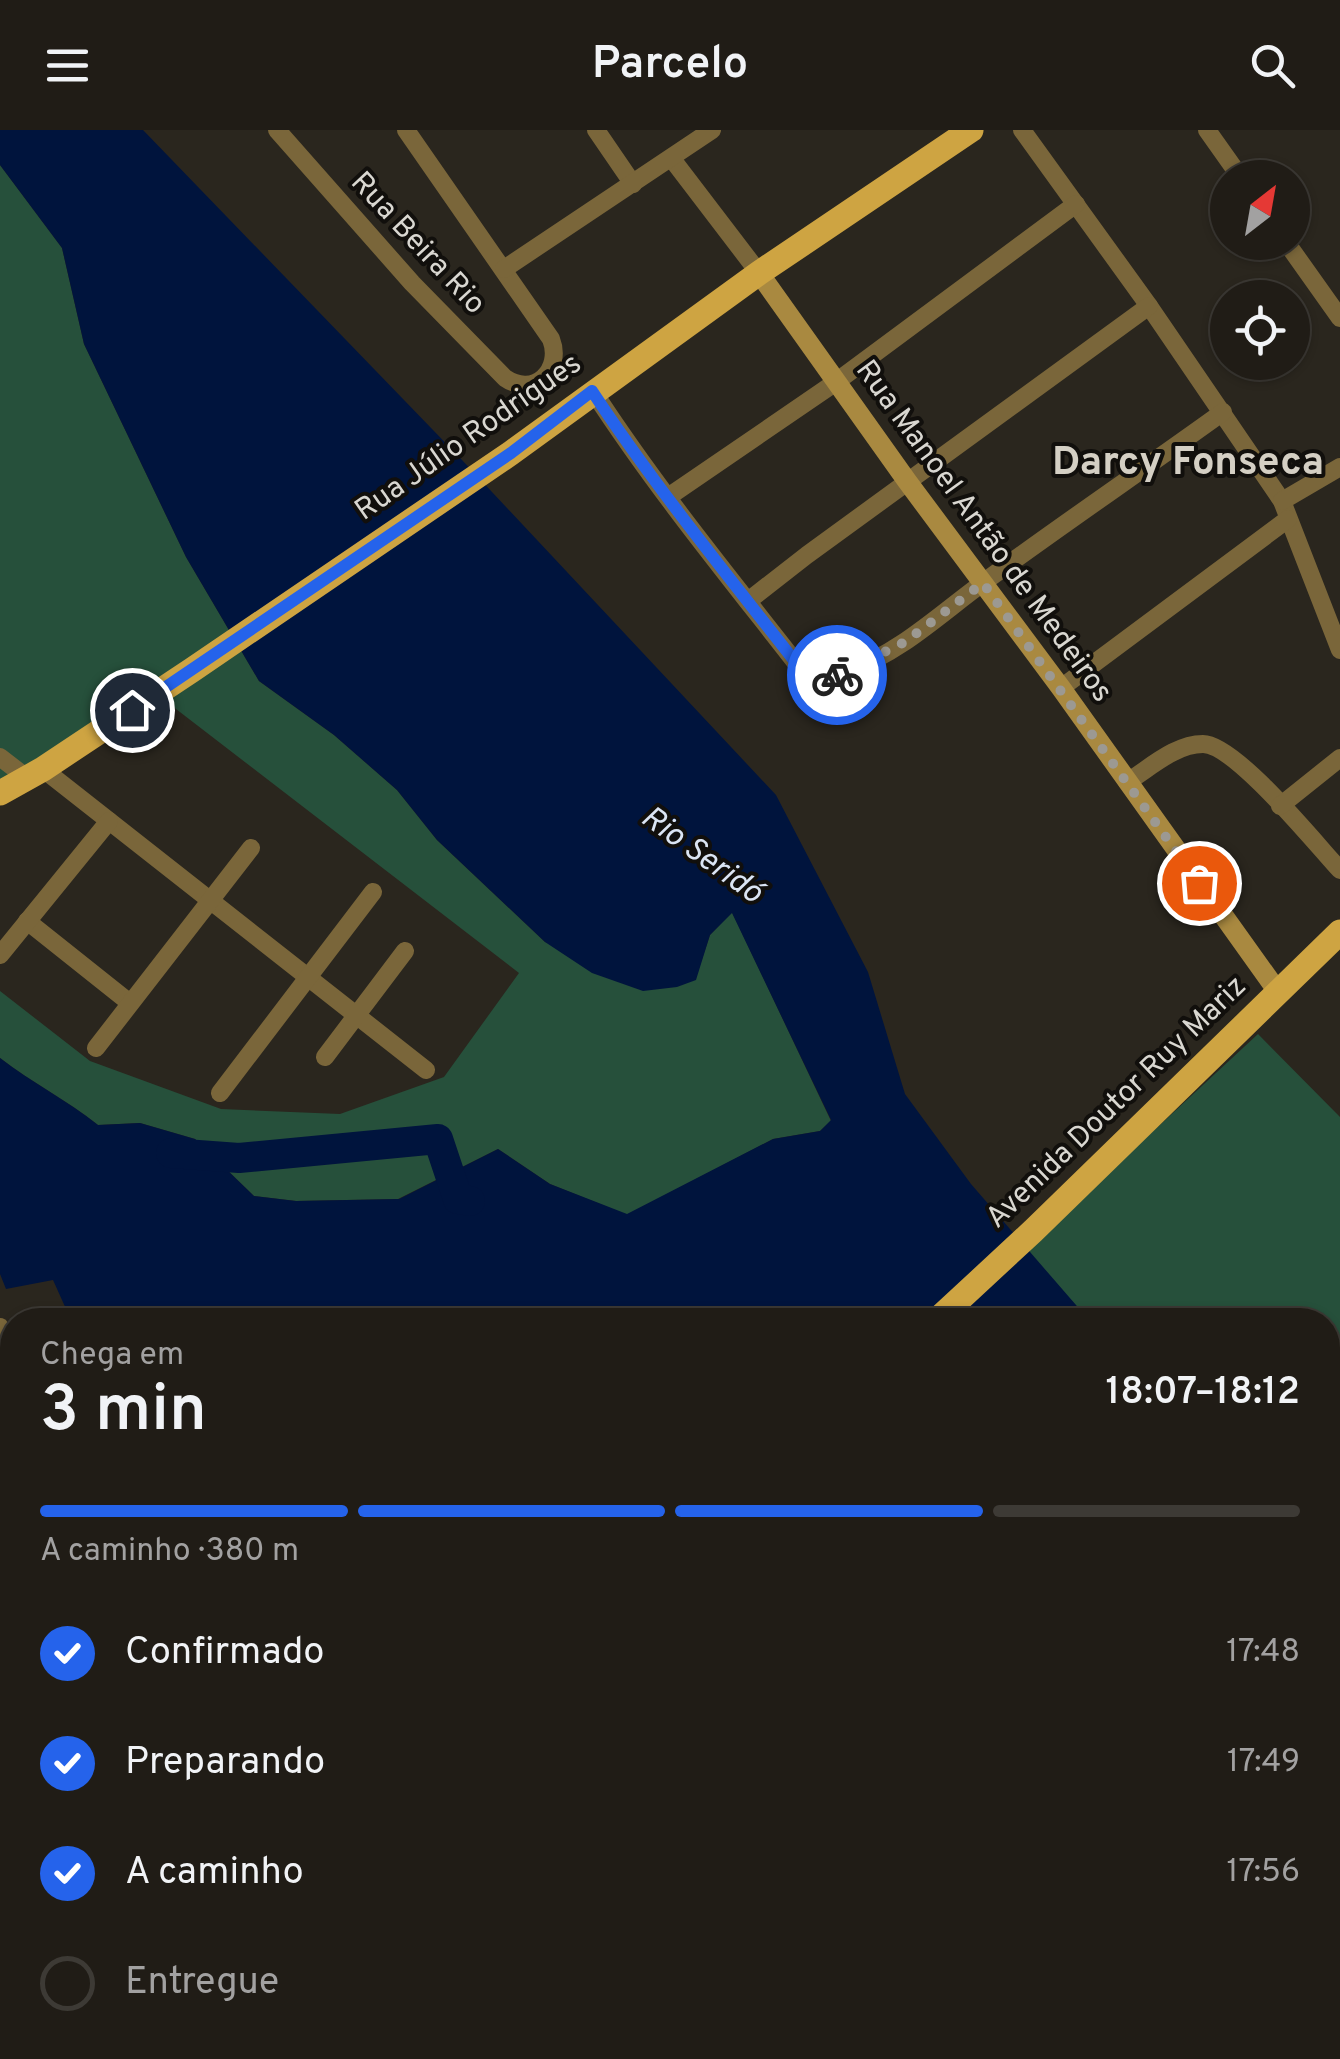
<!DOCTYPE html>
<html lang="pt">
<head>
<meta charset="utf-8">
<style>
	:root { --surface:#201c16; --page:#28251f; --text:#f1f3f6; --muted:#a2a1a1; --line:#3d3a35; --accent:#2563eb }
	body { margin:0; font-family:Overpass,sans-serif; background:var(--page); color:var(--text); height:100vh; display:flex; flex-direction:column; font-size:38px; white-space:nowrap }
	* { box-sizing:border-box; margin:0 }
	p { font-size:32px; color:var(--muted) }
	.icon { flex:none; width:55px; height:55px; fill:none; stroke:currentColor; stroke-width:2; stroke-linecap:round; stroke-linejoin:round }
	.map { position:relative; flex:1; overflow:hidden }
	.panel { position:absolute; left:0px; top:1178px; width:1340px; height:752px; display:flex; flex-direction:column; background:var(--surface); border-radius:40px 40px 0 0; box-shadow:0 2px 8px #0004,0 0 0 2px var(--line) }
	.panel>* { flex:none }
	.needle { width:65px; rotate:31deg }
	.tools { position:absolute; left:1210px; top:30px; display:grid; gap:20px }
	.tools a { display:grid; place-items:center; width:100px; height:100px; border-radius:50%; background:var(--surface); box-shadow:0 2px 8px #0004,0 0 0 2px var(--line); font-size:50px }
	.pin { position:absolute; display:grid; place-items:center; width:85px; height:85px; color:#fff; margin:-42px; border:5px solid #fff; border-radius:50%; box-shadow:0 2px 10px #0007 }
	.courier { position:absolute; display:grid; place-items:center; width:100px; height:100px; margin:-50px; border:8px solid #2563eb; border-radius:50%; background:#fff; color:#222; box-shadow:0 2px 12px #0007 }
	.summary em { font-style:normal; font-weight:600 }
	.summary div { display:flex; flex-direction:column-reverse }
	.summary { display:flex; align-items:center; justify-content:space-between; height:170px; padding:0 40px }
	h1 { font-size:65px; font-weight:600; line-height:75px }
	.bar { display:grid; grid-template-columns:repeat(4,1fr); gap:15px 10px; align-content:center; height:120px; padding:0 40px }
	.bar i { height:12px; border-radius:8px; background:var(--line) }
	.bar .on { background:var(--accent) }
	.bar p { grid-column:span 4 }
	ol { padding:0 40px; list-style:none }
	li { display:flex; align-items:center; gap:30px; height:110px }
	li p { margin-inline-start:auto }
	li .icon { padding:10px; border-radius:50%; background:var(--accent); color:#fff; stroke-width:4 }
	li:last-child { color:var(--muted) }
	li i { width:55px; height:55px; border:5px solid var(--line); border-radius:50% }
	header { display:flex; justify-content:space-between; align-items:center; height:130px; padding:0 40px; background:var(--surface); font-size:45px; font-weight:600 }
	.map>svg:first-child { display:block }
	.green { fill:#26503b }
	.water { fill:#00143d }
	.lines { fill:none; stroke-linecap:round; stroke-linejoin:round }
	.river { stroke:#00143d; stroke-width:30 }
	.street { stroke:#7a663a; stroke-width:18 }
	.secondary { stroke:#a98940; stroke-width:20 }
	.primary { stroke:#cea442; stroke-width:25 }
	.done { stroke:#9c9992; stroke-width:10; stroke-dasharray:0 18 }
	.route { stroke:#2563eb; stroke-width:12 }
	.labels { text-anchor:middle; dominant-baseline:central; stroke-width:8; stroke-linejoin:round; paint-order:stroke }
	.street-label { font-size:30px; fill:#d9d7d1; stroke:#110f0c }
	.water-label { font-size:32px; font-style:italic; fill:#dbe5f4; stroke:#110f0c }
	.district-label { font-size:40px; font-weight:bold; fill:#d4cfc4; stroke:#110f0c }
</style>
</head>
<body>
<header><svg class="icon" aria-label="menu" viewBox="0 0 24 24"><path d="M4 6h16M4 12h16M4 18h16"/></svg>Parcelo<svg class="icon" aria-label="search" viewBox="0 0 24 24"><circle cx="10" cy="10" r="6"/><path d="M15 15l6 6"/></svg></header>
<div class="map">
<svg width="1340" height="1929" viewBox="0 0 1340 1929">
	<rect width="100%" height="100%" fill="#2a261e"/>
	<g class="green">
		<path d="M 0,35 L 62,118 L 84,214 L 186,427 L 259,551 L 334,605 L 397,660 L 437,710 L 545,812 L 695,850 L 710,805 L 732,782 L 831,991 L 820,1001 L 773,1009 L 627,1085 L 550,1054 L 498,1019 L 398,1069 L 296,1071 L 254,1066 L 195,1009 L 140,993 L 98,995 C 67,970 32,953 0,928 L 0,861 L 90,931 L 221,979 L 340,984 L 444,947 L 519,843 L 163,569 L 0,670 Z"/>
		<path d="M 1258,904 L 1340,987 L 1340,1463 L 1328,1451 L 1328,1190 L 1089,1190 L 1025,1120 Z"/>
		<path d="M 1328,1745 L 1340,1757 L 1340,1929 L 1266,1929 L 1258,1918 L 1328,1918 Z"/>
	</g>
	<g class="water">
		<path d="M 0,0 L 143,0 L 462,330 L 776,665 L 868,842 L 905,964 L 971,1054 L 1089,1190 L 71,1190 L 53,1150 L 6,1159 L 0,1144 L 0,928 C 32,953 67,970 98,995 L 140,993 L 195,1009 L 254,1066 L 296,1071 L 399,1069 L 498,1019 L 550,1054 L 627,1084 L 773,1009 L 820,1001 L 831,990 L 732,783 L 710,805 L 696,850 L 677,857 L 643,861 L 592,843 L 545,812 L 437,710 L 397,660 L 334,605 L 259,551 L 186,427 L 84,214 L 62,118 L 0,35 Z"/>
		<path d="M 1328,1451 L 1340,1463 L 1340,1757 L 1328,1745 Z"/>
		<path d="M 1063,1918 L 1258,1918 L 1266,1929 L 1067,1929 Z"/>
	</g>
	<g class="lines">
		<path class="river" d="M 171,1023 L 239,1028 L 438,1009 L 458,1069 L 470,1071"/>
		<g class="street">
			<path d="M 277,0 L 412,153 L 505,248 C 534,268 563,240 551,209 L 406,0"/>
			<path d="M 596,0 L 633,54"/>
			<path d="M 1022,0 L 1149,176 L 1282,371 L 1340,520"/>
			<path d="M 1207,0 L 1241,48"/>
			<path d="M 672,29 L 759,143"/>
			<path d="M 1286,112 L 1340,188"/>
			<path d="M 504,139 L 712,0"/>
			<path d="M 593,261 C 656,358 729,447 800,538 C 816,551 830,549 849,541 C 901,522 940,484 984,452 C 1063,394 1144,339 1223,282"/>
			<path d="M 668,367 L 836,252 L 1076,74"/>
			<path d="M 1282,371 L 1340,337"/>
			<path d="M 748,471 L 807,425 L 1149,176"/>
			<path d="M 1061,558 L 1288,389"/>
			<path d="M 0,627 L 27,648"/>
			<path d="M 43,639 L 426,940"/>
			<path d="M 1127,652 C 1150,638 1175,614 1203,614 C 1235,614 1315,713 1340,740"/>
			<path d="M 1280,676 L 1340,628"/>
			<path d="M 27,791 L 130,873"/>
			<path d="M 0,825 L 109,691"/>
			<path d="M 96,918 L 251,718"/>
			<path d="M 325,927 L 405,821"/>
			<path d="M 220,963 L 373,762"/>
			<path d="M 0,1197 L 12,1219"/>
			<path d="M 0,1306 L 12,1303"/>
			<path d="M 0,1429 L 12,1426"/>
			<path d="M 0,1552 L 12,1549"/>
			<path d="M 218,1918 L 221,1929"/>
			<path d="M 773,1918 L 777,1929"/>
			<path d="M 1024,1918 L 1030,1929"/>
			<path d="M 65,1929 L 86,1918"/>
			<path d="M 373,1929 L 393,1918"/>
		</g>
		<path class="secondary" d="M 759,143 L 907,351 L 1061,558 L 1278,862"/>
		<g class="primary">
			<path d="M 0,663 L 43,639 L 192,540 L 511,323 L 759,143 L 971,0"/>
			<path d="M 937,1190 L 1033,1101 L 1340,802"/>
			<path d="M 0,1822 L 12,1819"/>
		</g>
	</g>
	<g class="lines">
		<path class="done" d="M 837,545 L 905,512 L 983,453 L 1199,753"/>
		<path class="route" d="M 132,580 L 511,323 L 592,261 C 656,358 729,447 800,538 L 812,548 L 837,545"/>
	</g>
	<g class="labels">
		<g class="street-label">
			<text transform="translate(417 114) rotate(47)">Rua Beira Rio</text>
			<text transform="translate(469 308) rotate(-35)">Rua Júlio Rodrigues</text>
			<text transform="translate(983 402) rotate(54)">Rua Manoel Antão de Medeiros</text>
			<text transform="translate(1117 973) rotate(-44)">Avenida Doutor Ruy Mariz</text>
		</g>
		<g class="water-label">
			<text transform="translate(701 726) rotate(36)">Rio Seridó</text>
		</g>
		<g class="district-label">
			<text x="1188" y="334">Darcy Fonseca</text>
		</g>
	</g>
</svg>
<div class="tools">
<a><svg class="needle" viewBox="-14 -14 28 28"><path d="M0-13l5 13h-10z" fill="#e53935"/><path d="M0 13l5-13h-10z" fill="#a2a1a1"/></svg></a>
<a><svg class="icon" aria-label="locate" viewBox="0 0 24 24"><circle cx="12" cy="12" r="6"/><path d="M12 2v4M12 18v4M2 12h4M18 12h4"/></svg></a>
</div>
<div class="pin" style="left:1199px;top:753px;background:#ea580c"><svg class="icon" aria-label="bag" viewBox="0 0 24 24"><path d="M5 8h14l-1 12H6zM9 8a3 3 0 0 1 6 0"/></svg></div>
<div class="pin" style="left:132px;top:580px;background:#1f2937"><svg class="icon" aria-label="home" viewBox="0 0 24 24"><path d="M3 11l9-7 9 7M6 9v11h12V9"/></svg></div>
<div class="courier" style="left:837px;top:545px"><svg class="icon" aria-label="bike" viewBox="0 0 24 24"><circle cx="6" cy="16" r="4"/><circle cx="18" cy="16" r="4"/><path d="M6 16l4-8h5l3 8M10 8l3 8H6M13 5h3"/></svg></div>
<section class="panel">
<div class="summary"><div><h1>3 min</h1><p>Chega em</p></div><em>18:07–18:12</em></div>
<div class="bar"><i class="on"></i><i class="on"></i><i class="on"></i><i></i><p>A caminho · 380 m</p></div>
<ol>
<li><svg class="icon" aria-label="check" viewBox="0 0 24 24"><path d="M5 12l5 5 9-10"/></svg>Confirmado<p>17:48</p></li>
<li><svg class="icon" aria-label="check" viewBox="0 0 24 24"><path d="M5 12l5 5 9-10"/></svg>Preparando<p>17:49</p></li>
<li><svg class="icon" aria-label="check" viewBox="0 0 24 24"><path d="M5 12l5 5 9-10"/></svg>A caminho<p>17:56</p></li>
<li><i></i>Entregue</li>
</ol>
</section>
</div>
</body>
</html>
